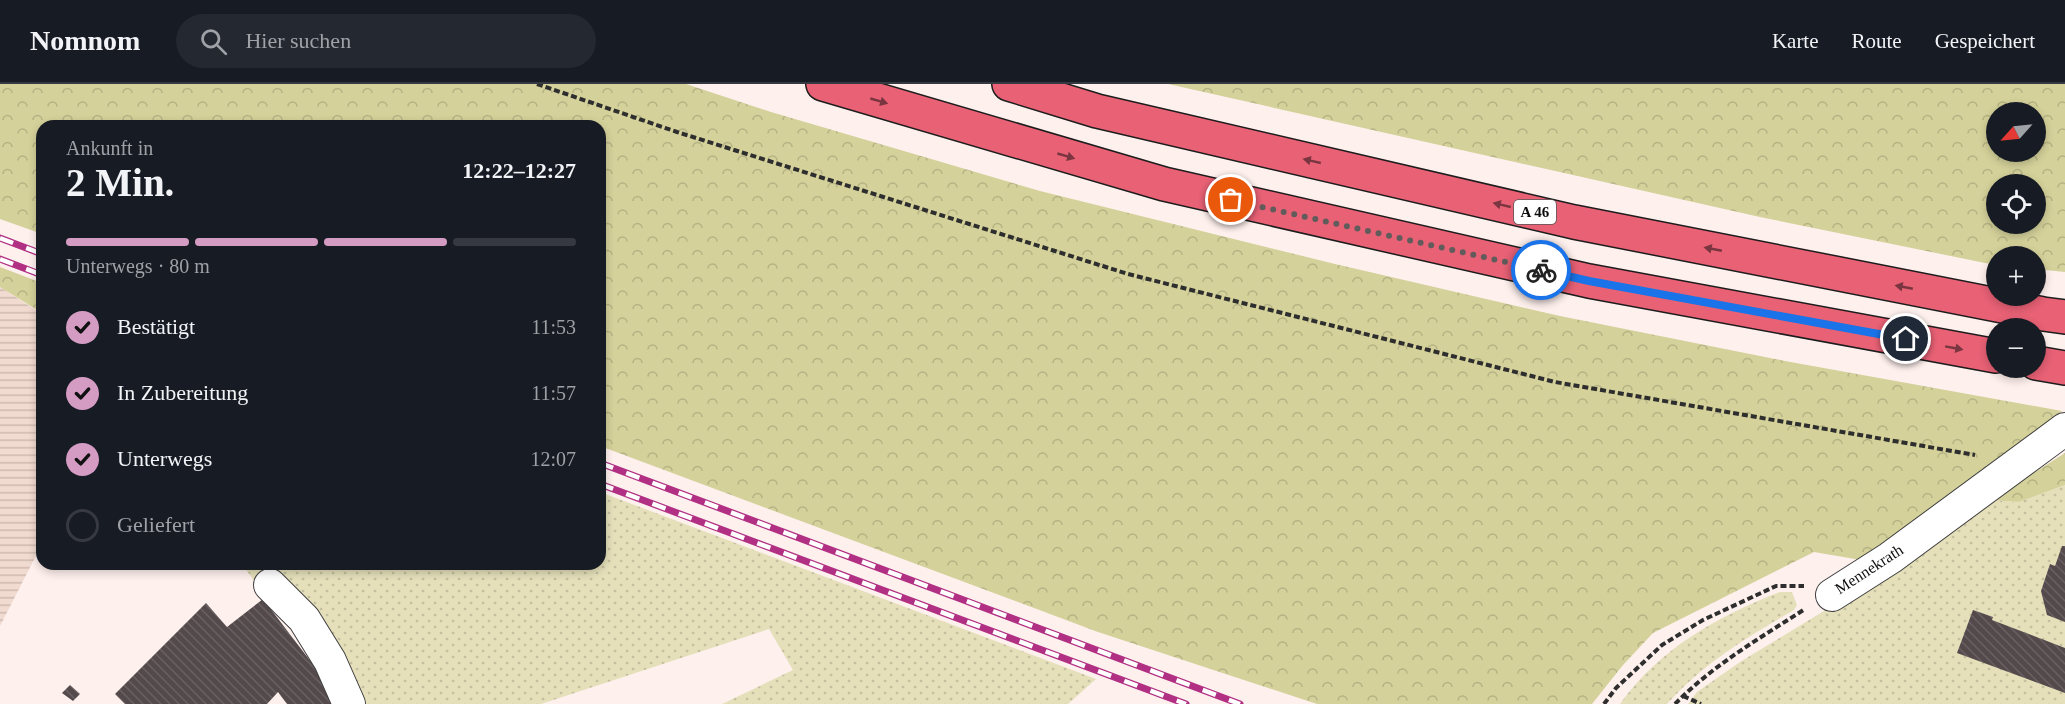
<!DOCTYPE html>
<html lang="de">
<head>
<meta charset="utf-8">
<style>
	:root { --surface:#171b24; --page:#242831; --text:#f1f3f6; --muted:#9ea1a6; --line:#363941; --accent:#d49bc3 }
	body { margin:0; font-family:"Times New Roman",serif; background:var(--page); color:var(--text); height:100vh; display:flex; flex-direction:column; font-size:22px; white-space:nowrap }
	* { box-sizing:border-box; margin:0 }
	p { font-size:20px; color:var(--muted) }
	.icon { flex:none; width:33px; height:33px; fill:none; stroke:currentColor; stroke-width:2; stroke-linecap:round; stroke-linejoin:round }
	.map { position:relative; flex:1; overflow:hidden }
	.details { position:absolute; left:36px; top:36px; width:570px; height:450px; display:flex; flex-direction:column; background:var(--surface); border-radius:18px; box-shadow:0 3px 9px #0003 }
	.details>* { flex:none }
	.needle { width:39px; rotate:243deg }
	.buttons { position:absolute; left:1986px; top:18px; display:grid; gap:12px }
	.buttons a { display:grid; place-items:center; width:60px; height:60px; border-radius:50%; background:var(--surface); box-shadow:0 3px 9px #0003; font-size:30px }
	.pin { position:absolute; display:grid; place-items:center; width:51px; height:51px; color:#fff; margin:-26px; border:3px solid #fff; border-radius:50%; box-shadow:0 2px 6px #0007 }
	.courier { position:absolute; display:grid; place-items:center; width:60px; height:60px; margin:-30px; border:4px solid #1a73e8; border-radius:50%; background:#fff; color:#222; box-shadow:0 2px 8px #0007 }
	.overview em { font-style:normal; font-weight:600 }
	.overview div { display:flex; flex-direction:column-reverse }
	.overview { display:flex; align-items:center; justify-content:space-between; height:102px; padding:0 30px }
	h1 { font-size:39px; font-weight:600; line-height:45px }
	.bar { display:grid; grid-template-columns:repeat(4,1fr); gap:9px 6px; align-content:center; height:72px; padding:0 30px }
	.bar i { height:8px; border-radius:4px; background:var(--line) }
	.bar .current { background:var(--accent) }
	.bar p { grid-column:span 4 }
	ol { padding:0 30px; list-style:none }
	li { display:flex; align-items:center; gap:18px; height:66px }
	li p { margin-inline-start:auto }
	li .icon { padding:6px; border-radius:50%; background:var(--accent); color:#111; stroke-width:4 }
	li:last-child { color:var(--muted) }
	li i { width:33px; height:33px; border:3px solid var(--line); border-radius:50% }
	header { display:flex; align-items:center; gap:36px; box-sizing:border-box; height:84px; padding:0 30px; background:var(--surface); border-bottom:2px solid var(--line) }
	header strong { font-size:28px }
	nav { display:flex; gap:33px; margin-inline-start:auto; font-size:21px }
	.search { width:420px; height:54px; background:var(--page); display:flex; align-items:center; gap:15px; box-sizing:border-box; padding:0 21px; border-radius:33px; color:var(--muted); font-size:22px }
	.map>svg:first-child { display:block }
	.farmland { fill:url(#farmland-rules) }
	.grass { fill:url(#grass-dots) }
	.forest { fill:url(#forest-crowns); fill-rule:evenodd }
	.building { fill:url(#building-back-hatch) }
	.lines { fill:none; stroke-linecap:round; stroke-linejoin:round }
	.minor-casing { stroke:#3f3f3f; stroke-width:34 }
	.highway-casing { stroke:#1d1d1d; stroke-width:36 }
	.path { stroke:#2e2e2e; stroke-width:4; stroke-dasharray:6 3; stroke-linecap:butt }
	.minor { stroke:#fff; stroke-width:32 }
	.highway { stroke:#e86175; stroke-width:33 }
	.rail-casing { stroke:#b13084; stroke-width:7 }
	.rail { stroke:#fff; stroke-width:4.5; stroke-dasharray:14; stroke-linecap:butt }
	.oneway { fill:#7a3640 }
	.done { stroke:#615c5b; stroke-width:6; stroke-dasharray:0 10.8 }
	.route { stroke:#1a73e8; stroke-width:8 }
	.labels { text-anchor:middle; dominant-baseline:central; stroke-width:6; stroke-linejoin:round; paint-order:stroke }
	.shield { fill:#fff; stroke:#555; stroke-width:1.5 }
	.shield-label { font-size:15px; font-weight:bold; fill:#0c0c0c }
	.street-label { font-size:16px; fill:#0c0c0c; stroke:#fff }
</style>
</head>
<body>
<header>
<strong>Nomnom</strong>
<div class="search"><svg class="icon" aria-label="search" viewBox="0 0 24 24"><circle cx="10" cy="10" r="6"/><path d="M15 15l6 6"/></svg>Hier suchen</div>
<nav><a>Karte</a><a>Route</a><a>Gespeichert</a></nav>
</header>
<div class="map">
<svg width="2065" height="620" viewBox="0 0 2065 620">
	<defs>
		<pattern id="farmland-rules" width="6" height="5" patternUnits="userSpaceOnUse" patternTransform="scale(1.5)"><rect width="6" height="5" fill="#f1dacf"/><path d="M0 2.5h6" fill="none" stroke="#cdbab1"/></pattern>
		<pattern id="grass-dots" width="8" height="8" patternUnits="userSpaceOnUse" patternTransform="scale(1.5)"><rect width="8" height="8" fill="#e5e0ba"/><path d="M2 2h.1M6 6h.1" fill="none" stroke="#c3bf9f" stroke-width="1.8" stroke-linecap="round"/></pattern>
		<pattern id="forest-crowns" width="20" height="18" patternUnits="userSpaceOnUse" patternTransform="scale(1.5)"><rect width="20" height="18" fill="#d4d19a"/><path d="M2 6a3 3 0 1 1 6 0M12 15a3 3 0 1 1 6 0" fill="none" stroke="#b5b284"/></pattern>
		<pattern id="building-back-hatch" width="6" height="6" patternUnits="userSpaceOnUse" patternTransform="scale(1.5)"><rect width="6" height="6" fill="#544a4c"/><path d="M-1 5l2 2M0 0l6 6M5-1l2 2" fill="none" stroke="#686061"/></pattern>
	</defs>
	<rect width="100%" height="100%" fill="#fef0ed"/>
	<path class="farmland" d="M 0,203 L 42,230 L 42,460 L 0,542 Z"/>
	<g class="grass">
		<path d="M 2065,401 L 2065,620 L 1688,620 L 1697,608 L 1740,578 L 1837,519 L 1991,416 L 2019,418 Z"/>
		<path d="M 600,408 L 1096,595 L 1068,620 L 722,620 L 793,586 L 769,545 L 541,620 L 356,620 L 257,501 L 242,480 L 600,480 Z"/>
		<path d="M 1780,508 L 1792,508 L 1797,521 L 1794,526 C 1746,554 1705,578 1667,620 L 1620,620 C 1659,565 1718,532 1780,508 Z"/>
	</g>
	<g class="forest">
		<path d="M 0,0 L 686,0 L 771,28 L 1040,107 L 1335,180 L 1560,232 L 1785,277 L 2062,327 L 2034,353 L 1861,476 L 1814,468 L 1653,549 L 1623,581 L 1592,620 L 1317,620 L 1098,548 L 600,362 L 600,42 L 42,42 L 42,150 L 0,135 Z"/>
		<path d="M 1168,0 L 2065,0 L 2065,188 L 2036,185 L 2036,172 L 1996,172 L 1996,181 L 1985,179 L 1760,133 ZM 1996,28 L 2036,28 L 2036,68 L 1996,68 ZM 1996,100 L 2036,100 L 2036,140 L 1996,140 Z"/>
		<path d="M 0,183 L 42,199 L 42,229 L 0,203 Z"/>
		<path d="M 2065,369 L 2065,401 L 2019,418 L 1991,416 Z"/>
	</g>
	<g class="building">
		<path d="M 2062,462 L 2065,462 L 2065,538 L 2047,531 L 2041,507 L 2050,480 L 2055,482 Z"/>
		<path d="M 263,515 L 324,595 L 332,620 L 287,620 L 278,608 L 267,620 L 125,620 L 115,610 L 206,519 L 227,543 Z"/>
		<path d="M 1973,526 L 1993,533 L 1992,536 L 2065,564 L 2065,609 L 1957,569 Z"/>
		<path d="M 70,601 L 80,610 L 73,617 L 62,609 Z"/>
	</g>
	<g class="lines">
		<g class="minor-casing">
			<g id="minor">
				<path d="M 270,501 L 304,535 L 330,577 L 349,620"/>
				<path d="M 1832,511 L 1890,474 L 2065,345"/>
			</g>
		</g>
		<g class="highway-casing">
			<g id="highway">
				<path d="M 823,0 L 1164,100 L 1589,197 L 1996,272"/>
				<path d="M 1009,0 L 1097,27 L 1574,138 L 2043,230 L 2065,233"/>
				<path d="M 2036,279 L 2065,284"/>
			</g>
		</g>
		<g class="path">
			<path d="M 537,0 L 677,48 L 1128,190 L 1555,298 L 1975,371"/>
			<path d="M 1683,612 L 1701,620"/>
			<path d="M 1604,620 L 1616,604 L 1662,561 L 1703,536 L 1776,502 L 1804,502"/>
			<path d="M 1675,620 C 1713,581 1760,554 1805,525"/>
		</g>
		<use href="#minor" class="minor"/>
		<use href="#highway" class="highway"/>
		<g class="rail-casing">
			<g id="rail">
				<path d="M 0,154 L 42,170"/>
				<path d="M 0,175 L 42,191"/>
				<path d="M 600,379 L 1240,620"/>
				<path d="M 600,400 L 1186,620"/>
			</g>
		</g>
		<use href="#rail" class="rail"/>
	</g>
	<defs><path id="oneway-solid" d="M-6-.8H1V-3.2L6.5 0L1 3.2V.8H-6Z" transform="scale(1.5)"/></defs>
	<g class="oneway">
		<use href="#oneway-solid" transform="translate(879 17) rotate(16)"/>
		<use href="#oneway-solid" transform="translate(1066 72) rotate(16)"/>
		<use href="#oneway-solid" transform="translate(1312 77) rotate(-167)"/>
		<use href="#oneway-solid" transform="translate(1502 121) rotate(-167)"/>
		<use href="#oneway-solid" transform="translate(1713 165) rotate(-169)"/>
		<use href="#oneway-solid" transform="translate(1904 203) rotate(-169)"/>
		<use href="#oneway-solid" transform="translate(1954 264) rotate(10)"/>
	</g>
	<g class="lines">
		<path class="done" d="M 1231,116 L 1541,186"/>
		<path class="route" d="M 1541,186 L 1589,197 L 1906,255"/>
	</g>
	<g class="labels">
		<rect class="shield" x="1514" y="116" width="42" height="24" rx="4.5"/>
		<g class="shield-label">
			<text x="1535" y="128">A 46</text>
		</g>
		<g class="street-label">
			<text transform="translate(1869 485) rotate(-33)">Mennekrath</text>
		</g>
	</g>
</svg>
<div class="buttons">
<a><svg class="needle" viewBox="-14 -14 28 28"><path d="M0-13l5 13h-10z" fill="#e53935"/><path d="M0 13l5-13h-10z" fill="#9ea1a6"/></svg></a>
<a><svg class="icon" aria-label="locate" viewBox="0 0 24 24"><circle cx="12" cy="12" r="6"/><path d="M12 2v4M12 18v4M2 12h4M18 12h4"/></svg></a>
<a>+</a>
<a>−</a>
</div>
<div class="pin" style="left:1231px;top:116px;background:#ea580c"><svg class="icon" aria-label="bag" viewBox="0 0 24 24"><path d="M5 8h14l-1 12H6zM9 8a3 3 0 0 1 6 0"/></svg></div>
<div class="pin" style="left:1906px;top:255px;background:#1f2937"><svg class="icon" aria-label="home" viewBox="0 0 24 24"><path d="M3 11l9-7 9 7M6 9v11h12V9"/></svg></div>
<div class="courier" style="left:1541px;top:186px"><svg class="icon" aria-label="bike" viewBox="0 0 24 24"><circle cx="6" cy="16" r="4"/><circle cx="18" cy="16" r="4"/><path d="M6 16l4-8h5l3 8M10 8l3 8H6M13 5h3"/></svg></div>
<section class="details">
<div class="overview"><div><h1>2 Min.</h1><p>Ankunft in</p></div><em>12:22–12:27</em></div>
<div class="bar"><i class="current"></i><i class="current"></i><i class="current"></i><i></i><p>Unterwegs · 80 m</p></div>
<ol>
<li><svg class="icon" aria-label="check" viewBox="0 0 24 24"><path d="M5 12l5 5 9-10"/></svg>Bestätigt<p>11:53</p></li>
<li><svg class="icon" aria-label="check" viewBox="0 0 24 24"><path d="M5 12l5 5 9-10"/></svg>In Zubereitung<p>11:57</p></li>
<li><svg class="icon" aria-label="check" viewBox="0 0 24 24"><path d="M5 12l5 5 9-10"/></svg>Unterwegs<p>12:07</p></li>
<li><i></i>Geliefert</li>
</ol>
</section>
</div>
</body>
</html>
